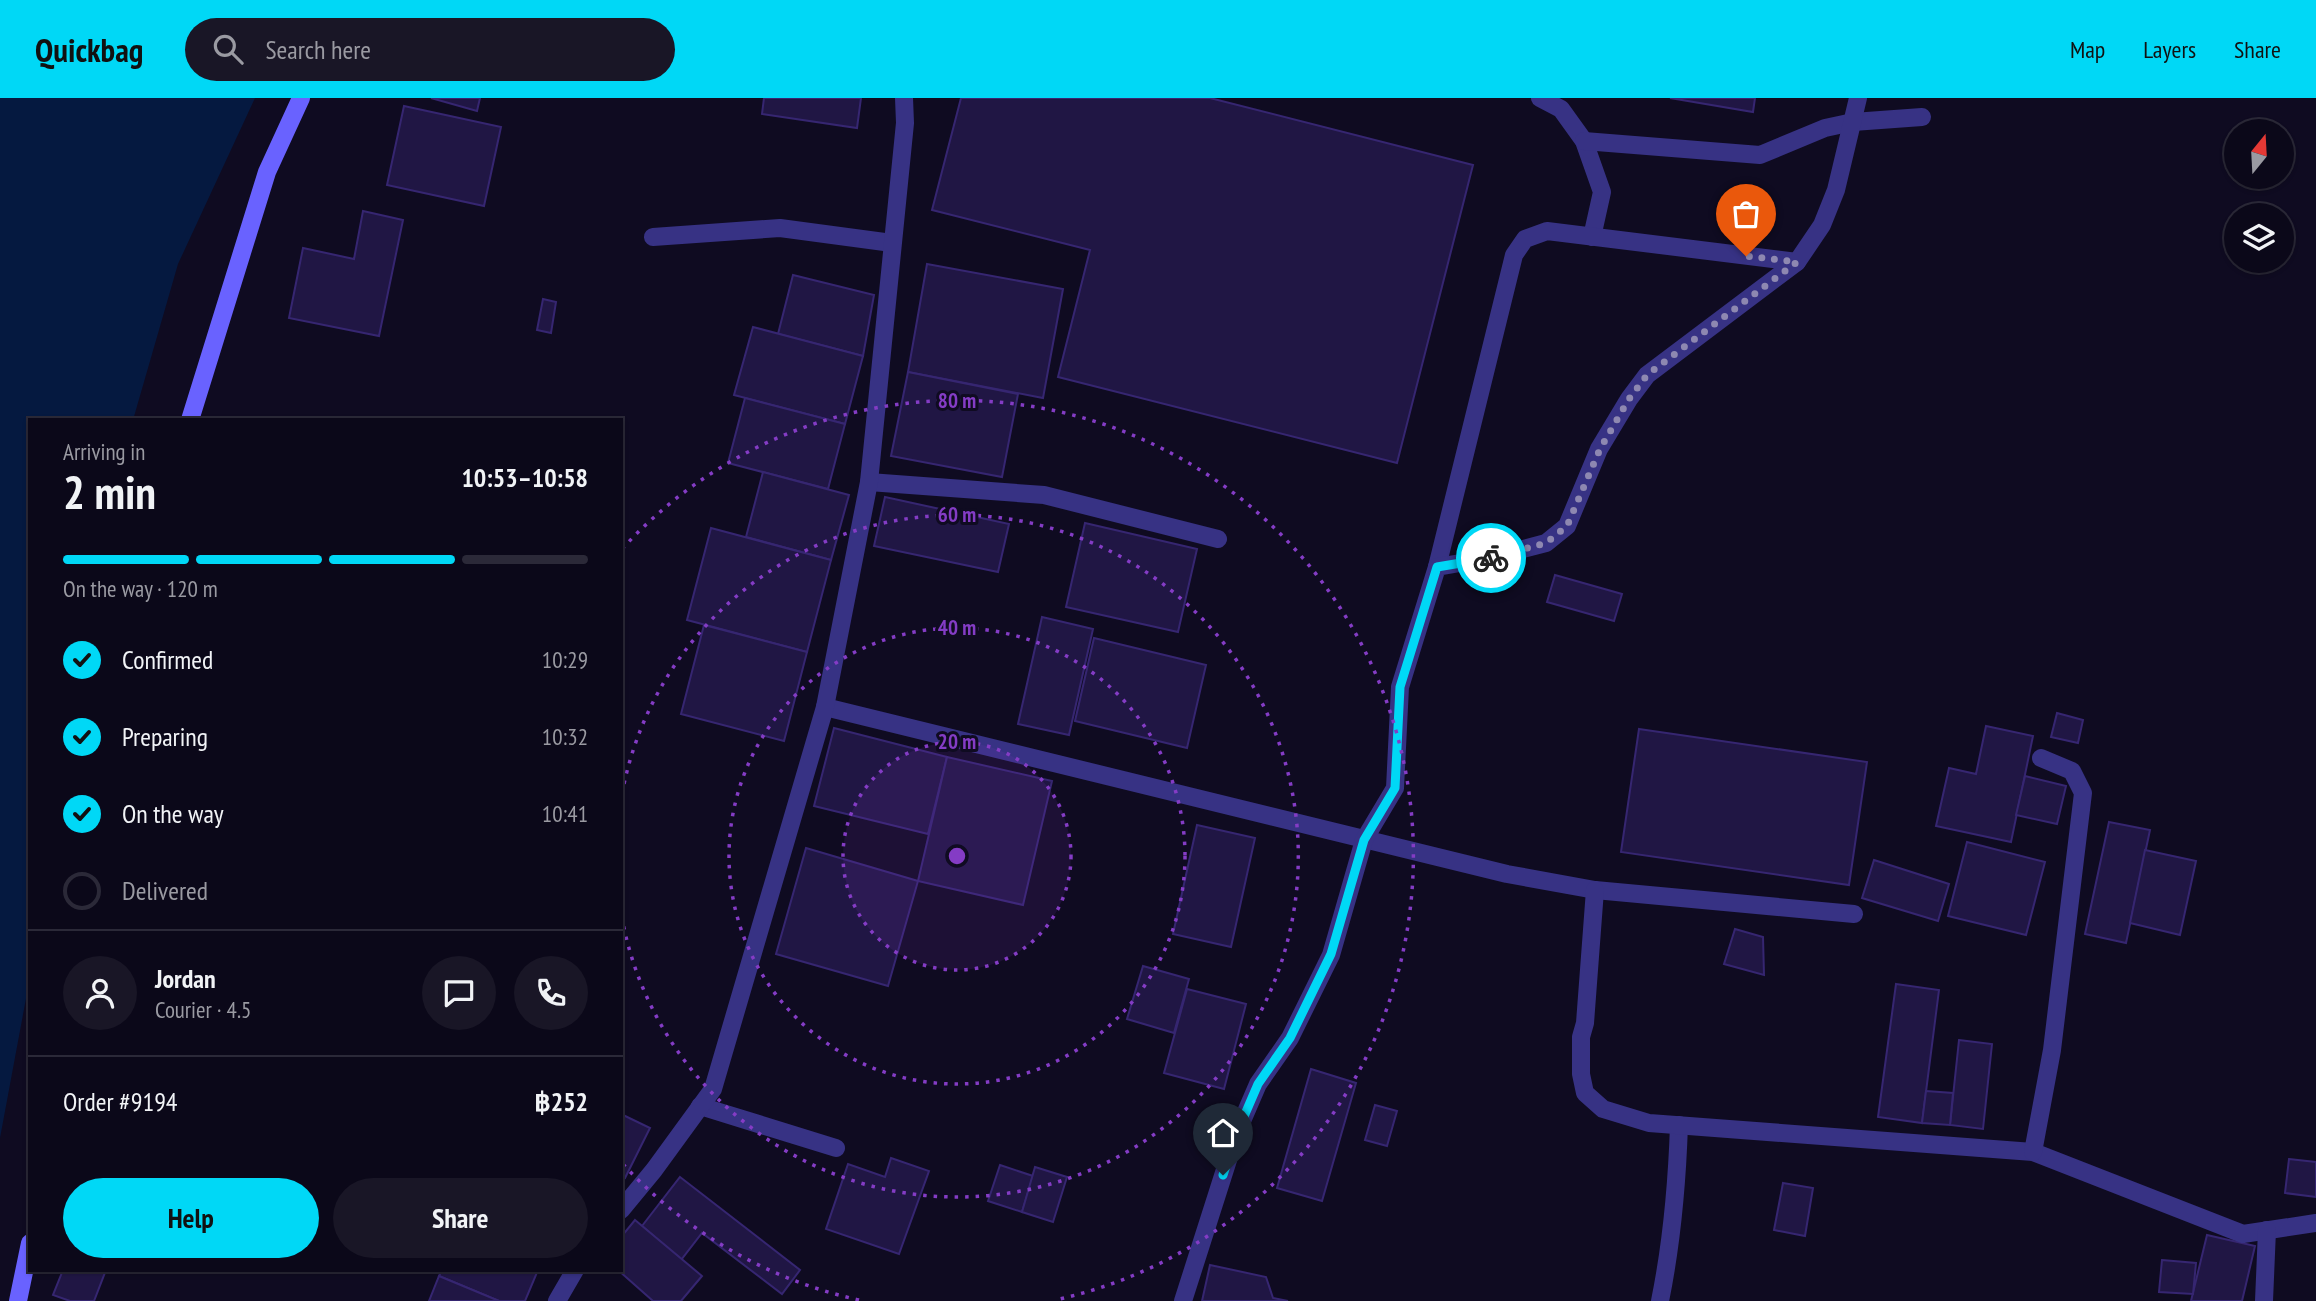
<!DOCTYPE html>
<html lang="en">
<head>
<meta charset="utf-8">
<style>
	:root { --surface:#0b0819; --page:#191626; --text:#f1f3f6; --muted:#9a9aa2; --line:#2b2938; --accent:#00d8f6 }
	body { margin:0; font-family:"PT Sans Narrow",sans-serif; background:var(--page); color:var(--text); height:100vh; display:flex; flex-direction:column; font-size:26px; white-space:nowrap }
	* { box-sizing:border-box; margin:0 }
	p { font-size:23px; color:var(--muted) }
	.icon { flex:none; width:38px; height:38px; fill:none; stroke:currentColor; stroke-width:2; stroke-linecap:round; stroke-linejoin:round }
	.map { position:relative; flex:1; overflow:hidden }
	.details { position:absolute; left:28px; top:320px; width:595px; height:854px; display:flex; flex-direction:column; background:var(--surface); border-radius:0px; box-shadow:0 2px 5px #0004,0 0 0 2px var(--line) }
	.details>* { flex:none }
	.needle { width:46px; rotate:18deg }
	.controls { position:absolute; left:2224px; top:21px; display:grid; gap:14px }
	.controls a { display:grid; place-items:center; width:70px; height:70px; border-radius:50%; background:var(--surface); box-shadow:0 2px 5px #0004,0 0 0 2px var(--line); font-size:35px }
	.pin { position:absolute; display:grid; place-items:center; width:60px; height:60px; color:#fff; margin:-72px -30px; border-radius:50% 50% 50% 0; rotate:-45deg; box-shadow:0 0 7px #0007 }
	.pin .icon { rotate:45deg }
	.courier { position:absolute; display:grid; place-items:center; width:70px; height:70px; margin:-35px; border:5px solid #00d8f6; border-radius:50%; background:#fff; color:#222; box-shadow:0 2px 9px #0007 }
	.headline em { font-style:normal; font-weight:800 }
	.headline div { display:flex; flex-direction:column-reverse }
	.headline { display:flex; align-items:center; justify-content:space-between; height:119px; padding:0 35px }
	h1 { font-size:46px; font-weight:800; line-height:52px }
	.bar { display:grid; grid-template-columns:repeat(4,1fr); gap:10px 7px; align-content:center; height:84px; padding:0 35px }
	.bar i { height:9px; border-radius:5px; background:var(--line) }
	.bar .current { background:var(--accent) }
	.bar p { grid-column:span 4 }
	.line { display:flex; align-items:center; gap:18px; padding:0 35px; border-top:2px solid var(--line) }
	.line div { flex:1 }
	.round { display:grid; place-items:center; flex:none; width:74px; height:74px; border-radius:37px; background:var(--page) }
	ol { padding:0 35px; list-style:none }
	li { display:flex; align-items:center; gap:21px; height:77px }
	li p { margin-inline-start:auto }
	li .icon { padding:7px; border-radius:50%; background:var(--accent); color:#111; stroke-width:4 }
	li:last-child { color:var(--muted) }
	li i { width:38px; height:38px; border:4px solid var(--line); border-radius:50% }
	.primary-button { display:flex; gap:14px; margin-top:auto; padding:14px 35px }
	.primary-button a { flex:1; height:80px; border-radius:42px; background:var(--accent); color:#111; font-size:28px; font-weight:800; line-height:80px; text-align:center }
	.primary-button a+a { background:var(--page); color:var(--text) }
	header { display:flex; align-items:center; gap:42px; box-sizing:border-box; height:98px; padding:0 35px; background:var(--accent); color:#111 }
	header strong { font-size:33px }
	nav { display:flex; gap:38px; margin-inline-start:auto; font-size:24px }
	.search { width:490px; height:63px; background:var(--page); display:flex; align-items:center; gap:18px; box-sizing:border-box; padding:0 24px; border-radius:38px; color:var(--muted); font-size:26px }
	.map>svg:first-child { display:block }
	.water { fill:#051940 }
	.building { fill:#201644; stroke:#362671; stroke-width:2 }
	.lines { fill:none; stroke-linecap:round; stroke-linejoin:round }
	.lane { stroke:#373284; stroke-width:18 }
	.street { stroke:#373284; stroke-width:18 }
	.secondary { stroke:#6962ff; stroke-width:18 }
	.done { stroke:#8e88b1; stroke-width:7; stroke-dasharray:0 12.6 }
	.route { stroke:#00d8f6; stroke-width:9 }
	.ring { fill:none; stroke:#843cc5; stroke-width:3.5; stroke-dasharray:3.5 7 }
	.centre { fill:#843cc5; stroke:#0f0b21; stroke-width:3.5 }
	.ring-label { font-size:21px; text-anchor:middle; font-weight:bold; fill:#843cc5; stroke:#0f0b21; stroke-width:6; stroke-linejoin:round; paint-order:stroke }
</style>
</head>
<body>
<header>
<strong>Quickbag</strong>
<div class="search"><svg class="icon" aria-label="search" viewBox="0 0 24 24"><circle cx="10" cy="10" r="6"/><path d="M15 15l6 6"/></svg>Search here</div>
<nav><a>Map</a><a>Layers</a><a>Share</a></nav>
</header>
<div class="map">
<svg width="2316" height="1203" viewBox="0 0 2316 1203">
	<rect width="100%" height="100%" fill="#0f0b21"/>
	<path class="water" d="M 0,0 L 255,0 L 178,166 L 133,322 L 30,322 L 30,879 L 0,1040 Z"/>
	<g class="building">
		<path d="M 431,0 L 480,0 L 477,13 Z"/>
		<path d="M 764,0 L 861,0 L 857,30 L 762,16 Z"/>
		<path d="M 961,0 L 1210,0 L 1473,67 L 1397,365 L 1058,279 L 1090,152 L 932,112 Z"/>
		<path d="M 1670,0 L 1755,0 L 1753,14 Z"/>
		<path d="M 404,8 L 501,29 L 484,108 L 387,87 Z"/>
		<path d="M 363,113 L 403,122 L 379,238 L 289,220 L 303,150 L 354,161 Z"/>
		<path d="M 927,166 L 1063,191 L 1043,300 L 908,274 Z"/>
		<path d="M 793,177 L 874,197 L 863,258 L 778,236 Z"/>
		<path d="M 543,201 L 556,204 L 551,235 L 537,232 Z"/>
		<path d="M 753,229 L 863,258 L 845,326 L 734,297 Z"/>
		<path d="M 908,274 L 1018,296 L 1002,379 L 891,358 Z"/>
		<path d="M 745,300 L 845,326 L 828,391 L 728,365 Z"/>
		<path d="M 763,374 L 849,397 L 831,462 L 746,439 Z"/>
		<path d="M 885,399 L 1009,426 L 998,474 L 874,448 Z"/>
		<path d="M 1085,425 L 1197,451 L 1178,534 L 1066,509 Z"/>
		<path d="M 711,430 L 831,462 L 807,554 L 687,522 Z"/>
		<path d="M 1555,477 L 1622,496 L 1614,523 L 1547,504 Z"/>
		<path d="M 1042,519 L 1093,531 L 1069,637 L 1018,626 Z"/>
		<path d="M 704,527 L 807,554 L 784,643 L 681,616 Z"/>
		<path d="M 1094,540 L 1206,567 L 1187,650 L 1075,623 Z"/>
		<path d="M 2057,615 L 2083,622 L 2078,645 L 2051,639 Z"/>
		<path d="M 1986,628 L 2033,638 L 2011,744 L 1936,728 L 1949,670 L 1976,676 Z"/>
		<path d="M 834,630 L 947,659 L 928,736 L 814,708 Z"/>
		<path d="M 1639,631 L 1867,664 L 1849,787 L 1621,754 Z"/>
		<path d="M 947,659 L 1052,683 L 1023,807 L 918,783 Z"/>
		<path d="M 2025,678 L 2066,688 L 2057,726 L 2016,717 Z"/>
		<path d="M 2109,724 L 2150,732 L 2126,845 L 2085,836 Z"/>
		<path d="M 1197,727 L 1255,740 L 1231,849 L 1173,836 Z"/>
		<path d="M 1967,744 L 2045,764 L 2026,837 L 1948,818 Z"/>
		<path d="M 806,750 L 918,783 L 888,888 L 776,856 Z"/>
		<path d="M 2145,752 L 2196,763 L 2180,837 L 2130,825 Z"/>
		<path d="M 1874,762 L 1949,786 L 1938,823 L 1862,800 Z"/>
		<path d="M 1735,831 L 1763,839 L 1764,877 L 1724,866 Z"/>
		<path d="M 1143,868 L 1189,881 L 1174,935 L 1127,921 Z"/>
		<path d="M 1896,886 L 1939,892 L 1922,1025 L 1878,1019 Z"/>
		<path d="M 1187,891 L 1246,906 L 1224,991 L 1164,975 Z"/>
		<path d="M 1959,942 L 1992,946 L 1983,1031 L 1950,1027 Z"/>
		<path d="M 1311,971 L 1356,985 L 1322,1103 L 1277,1090 Z"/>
		<path d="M 1926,993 L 1953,995 L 1950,1027 L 1922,1025 Z"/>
		<path d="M 1375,1007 L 1397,1013 L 1387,1048 L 1365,1042 Z"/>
		<path d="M 621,1016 L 650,1030 L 625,1080 L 621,1079 Z"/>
		<path d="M 891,1060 L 929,1073 L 899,1156 L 826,1131 L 848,1066 L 885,1079 Z"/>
		<path d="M 2289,1061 L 2316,1064 L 2316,1099 L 2285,1095 Z"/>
		<path d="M 1000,1067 L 1033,1078 L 1022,1114 L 988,1103 Z"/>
		<path d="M 1035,1069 L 1067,1079 L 1053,1124 L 1022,1114 Z"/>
		<path d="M 680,1079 L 800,1172 L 782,1196 L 702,1135 L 681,1162 L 642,1128 Z"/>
		<path d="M 1783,1085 L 1813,1090 L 1805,1138 L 1774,1132 Z"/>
		<path d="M 635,1122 L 702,1178 L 681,1203 L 653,1203 L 618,1172 L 621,1172 L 621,1139 Z"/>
		<path d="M 2207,1137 L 2255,1148 L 2242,1203 L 2191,1203 Z"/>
		<path d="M 2162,1162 L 2196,1165 L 2193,1196 L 2159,1194 Z"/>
		<path d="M 1210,1167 L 1266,1179 L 1273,1200 L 1288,1203 L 1202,1203 Z"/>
		<path d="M 63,1172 L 106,1172 L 94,1203 L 70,1203 L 53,1197 Z"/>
		<path d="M 442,1172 L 538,1172 L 525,1203 L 499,1203 L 439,1178 Z"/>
		<path d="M 439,1178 L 499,1203 L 429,1203 Z"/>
	</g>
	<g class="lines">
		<g class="lane">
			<path d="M 1540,0 L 1561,11 L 1584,43 L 1602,94 L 1592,139"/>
			<path d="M 1584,43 L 1760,57 L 1825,30 L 1853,24 L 1922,19"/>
			<path d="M 1660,1203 C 1672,1144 1677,1087 1679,1027"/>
		</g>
		<g class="street">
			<path d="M 653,139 L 780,130 L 892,145"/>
			<path d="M 869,384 L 1044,397 L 1218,441"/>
			<path d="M 1437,469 L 1514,157 L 1525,141 L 1547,133 L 1797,164"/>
			<path d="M 825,609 L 1507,776 L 1595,792 L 1854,816"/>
			<path d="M 1595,792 L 1585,925 L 1581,939 L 1581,976 L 1585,995 L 1603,1011 L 1649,1025 L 2033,1054 L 2243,1136 L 2316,1125"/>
			<path d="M 700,1008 L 836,1050"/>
			<path d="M 2033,1054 L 2052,952 L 2083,695 L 2072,673 L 2041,660"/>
			<path d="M 621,1112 L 654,1072 L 713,991 L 825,609 L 869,384 L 905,25 L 904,0"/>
			<path d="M 557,1203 L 575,1172"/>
			<path d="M 1183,1203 L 1236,1037 L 1258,986 L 1290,940 L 1331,857 L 1364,742 L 1395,690 L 1400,589 L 1437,469 L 1489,460 L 1546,445 L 1567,428 L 1599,351 L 1629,301 L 1647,277 L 1797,164 L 1822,127 L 1836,92 L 1858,0"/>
			<path d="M 2264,1203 L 2267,1132"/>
		</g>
		<g class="secondary">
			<path d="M 190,322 L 267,74 L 301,0"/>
			<path d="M 18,1203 L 30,1145"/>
		</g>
	</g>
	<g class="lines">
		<path class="done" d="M 1491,460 L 1546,445 L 1567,428 L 1600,351 L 1629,301 L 1647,277 L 1797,164 L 1746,158"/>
		<path class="route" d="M 1223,1077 L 1236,1037 L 1258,986 L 1290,940 L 1331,856 L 1364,742 L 1395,690 L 1400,589 L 1437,469 L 1491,460"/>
	</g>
	<circle cx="957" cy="758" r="114" fill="#843cc5" fill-opacity=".12"/>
	<g class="ring">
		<circle cx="957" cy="758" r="114"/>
		<circle cx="957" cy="758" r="228"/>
		<path d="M622 696A341 341 0 1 1 622 820"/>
		<path d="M859 1202A455 455 0 0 1 622 1065M622 451A455 455 0 1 1 1055 1202"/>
	</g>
	<circle cx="957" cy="758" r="10" class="centre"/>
	<g class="ring-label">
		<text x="957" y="310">80 m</text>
		<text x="957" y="424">60 m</text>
		<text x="957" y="537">40 m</text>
		<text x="957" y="651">20 m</text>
	</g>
</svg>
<div class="controls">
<a><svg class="needle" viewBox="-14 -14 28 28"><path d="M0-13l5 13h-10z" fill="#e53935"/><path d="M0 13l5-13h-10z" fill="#9a9aa2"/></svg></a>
<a><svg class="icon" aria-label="layers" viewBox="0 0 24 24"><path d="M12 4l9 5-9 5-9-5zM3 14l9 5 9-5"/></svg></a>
</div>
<div class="pin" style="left:1746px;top:158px;background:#ea580c"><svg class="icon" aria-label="bag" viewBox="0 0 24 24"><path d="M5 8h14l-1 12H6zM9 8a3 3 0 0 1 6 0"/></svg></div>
<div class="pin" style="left:1223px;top:1077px;background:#1f2937"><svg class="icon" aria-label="home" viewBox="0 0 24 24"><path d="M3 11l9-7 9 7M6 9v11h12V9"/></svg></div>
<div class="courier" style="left:1491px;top:460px"><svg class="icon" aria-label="bike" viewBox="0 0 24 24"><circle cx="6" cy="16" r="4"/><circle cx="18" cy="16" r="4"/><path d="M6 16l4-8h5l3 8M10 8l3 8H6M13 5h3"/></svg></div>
<section class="details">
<div class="headline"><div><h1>2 min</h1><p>Arriving in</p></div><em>10:53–10:58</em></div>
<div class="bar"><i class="current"></i><i class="current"></i><i class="current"></i><i></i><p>On the way · 120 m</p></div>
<ol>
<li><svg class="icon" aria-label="check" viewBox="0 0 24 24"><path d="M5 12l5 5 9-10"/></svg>Confirmed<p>10:29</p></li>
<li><svg class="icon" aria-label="check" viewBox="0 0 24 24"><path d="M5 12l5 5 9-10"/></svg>Preparing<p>10:32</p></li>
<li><svg class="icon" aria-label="check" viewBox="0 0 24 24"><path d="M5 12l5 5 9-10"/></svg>On the way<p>10:41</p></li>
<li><i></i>Delivered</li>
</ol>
<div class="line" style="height:126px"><a class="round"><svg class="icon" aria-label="person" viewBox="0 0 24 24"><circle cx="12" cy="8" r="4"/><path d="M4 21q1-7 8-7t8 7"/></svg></a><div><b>Jordan</b><p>Courier · 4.5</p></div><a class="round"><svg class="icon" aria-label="chat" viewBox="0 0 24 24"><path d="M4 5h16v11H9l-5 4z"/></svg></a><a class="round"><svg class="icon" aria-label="phone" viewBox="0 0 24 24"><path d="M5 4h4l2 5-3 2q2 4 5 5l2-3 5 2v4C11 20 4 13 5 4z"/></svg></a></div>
<div class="line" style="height:91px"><div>Order #9194</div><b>฿252</b></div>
<div class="primary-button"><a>Help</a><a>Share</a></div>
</section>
</div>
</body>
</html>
